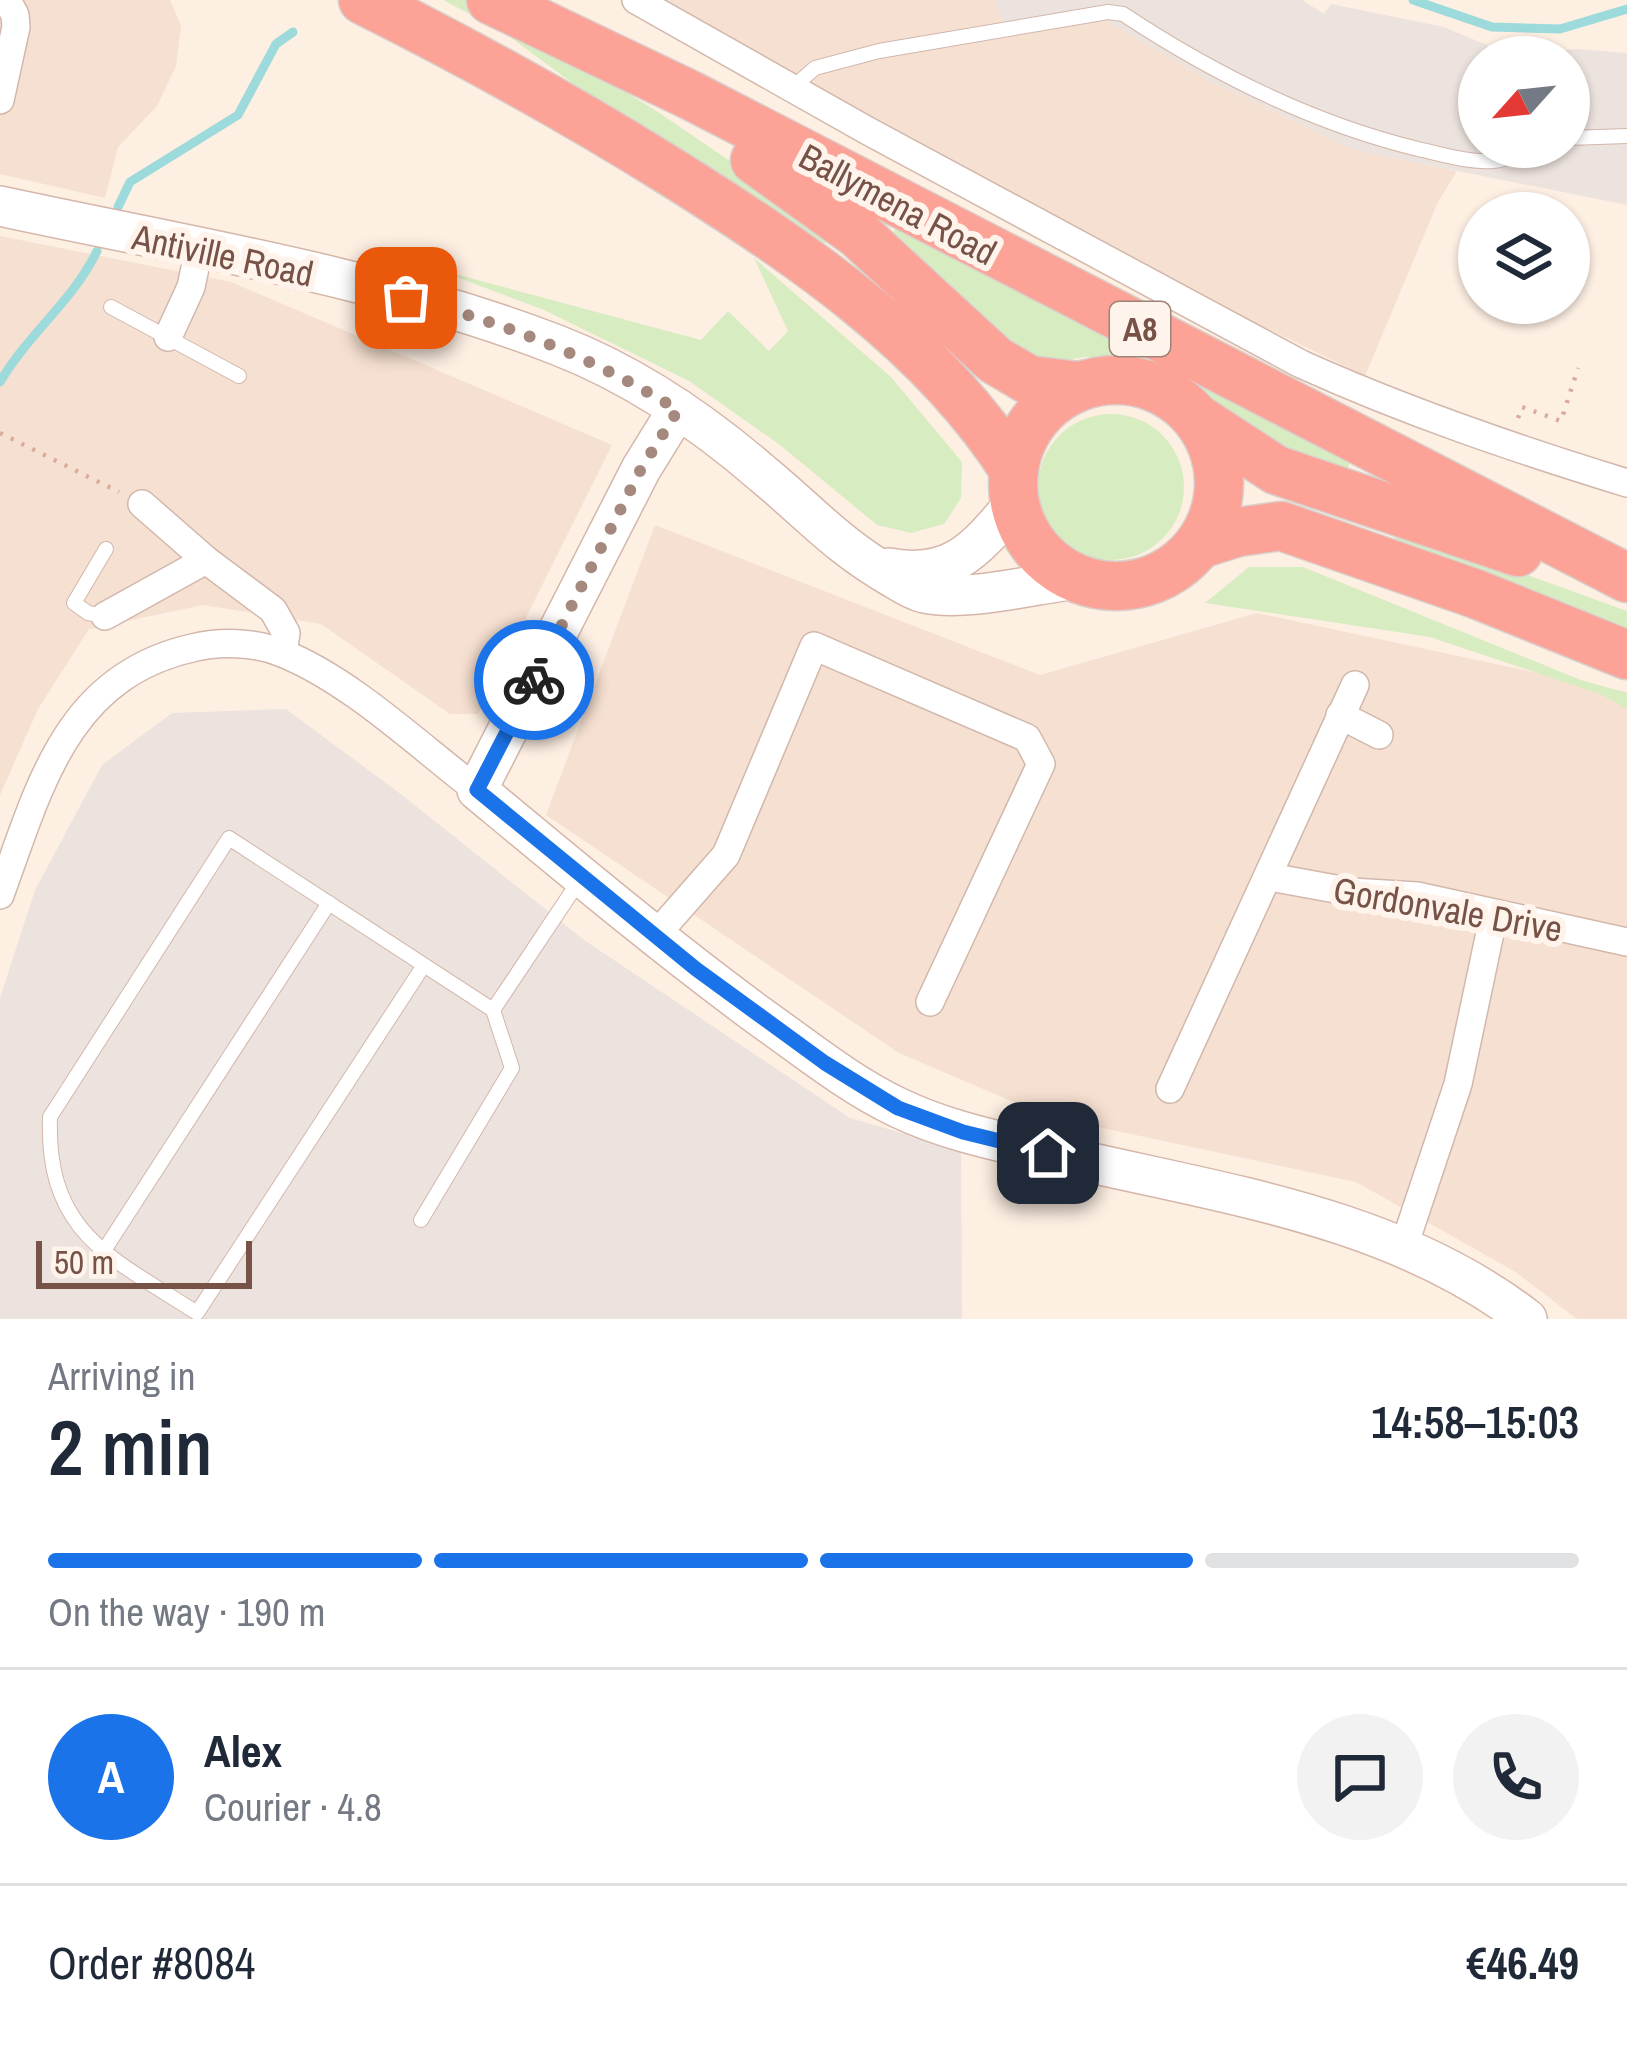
<!DOCTYPE html>
<html lang="en">
<head>
<meta charset="utf-8">
<style>
	:root { --surface:#fff; --page:#f2f2f3; --text:#1f2937; --muted:#747a83; --line:#e0e1e3; --accent:#1a73e8 }
	body { margin:0; font-family:"Archivo Narrow",sans-serif; background:var(--page); color:var(--text); height:100vh; display:flex; flex-direction:column; font-size:45px; white-space:nowrap }
	* { box-sizing:border-box; margin:0 }
	p { font-size:39px; color:var(--muted) }
	.icon { flex:none; width:66px; height:66px; fill:none; stroke:currentColor; stroke-width:2; stroke-linecap:round; stroke-linejoin:round }
	.map { position:relative; height:1319px; overflow:hidden }
	.side { display:flex; flex-direction:column; background:var(--surface); flex:1 }
	.side>* { flex:none }
	.needle { width:78px; rotate:243deg }
	.buttons { position:absolute; left:1458px; top:36px; display:grid; gap:24px }
	.buttons a { display:grid; place-items:center; width:132px; height:132px; border-radius:50%; background:var(--surface); box-shadow:0 3px 9px #0004; font-size:60px }
	.scale { position:absolute; left:36px; bottom:30px; width:216px; box-sizing:border-box; padding-left:12px; border:6px solid #775247; border-top:0; font-size:33px; line-height:42px; white-space:nowrap; color:#775247; -webkit-text-stroke:9px #fff4eb; paint-order:stroke }
	.pin { position:absolute; display:grid; place-items:center; width:102px; height:102px; color:#fff; margin:-51px; border-radius:24px; box-shadow:0 6px 18px #0006 }
	.courier { position:absolute; display:grid; place-items:center; width:120px; height:120px; margin:-60px; border:9px solid #1a73e8; border-radius:50%; background:#fff; color:#222; box-shadow:0 3px 15px #0007 }
	.summary em { font-style:normal; font-weight:600 }
	.summary div { display:flex; flex-direction:column-reverse }
	.summary { display:flex; align-items:center; justify-content:space-between; height:204px; padding:0 48px }
	h1 { font-size:78px; font-weight:600; line-height:90px }
	.bar { display:grid; grid-template-columns:repeat(4,1fr); gap:18px 12px; align-content:center; height:144px; padding:0 48px }
	.bar i { height:15px; border-radius:9px; background:var(--line) }
	.bar .on { background:var(--accent) }
	.bar p { grid-column:span 4 }
	.line { display:flex; align-items:center; gap:30px; padding:0 48px; border-top:3px solid var(--line) }
	.line div { flex:1 }
	.round { display:grid; place-items:center; flex:none; width:126px; height:126px; border-radius:63px; background:var(--page) }
	.map>svg:first-child { display:block }
	.residential { fill:#f6e0d1 }
	.industrial { fill:#ede3de; fill-rule:evenodd }
	.green { fill:#d8ecc1 }
	.lines { fill:none; stroke-linecap:round; stroke-linejoin:round }
	.stream { stroke:#9cdadb; stroke-width:9 }
	.lane-casing { stroke:#d2b7ab; stroke-width:16 }
	.street-casing { stroke:#d2b7ab; stroke-width:30 }
	.secondary-casing { stroke:#d5b6a9; stroke-width:42 }
	.highway-casing { stroke:#d9cfcb; stroke-width:51 }
	.path { stroke:#daab9c; stroke-width:4.5; stroke-dasharray:3 9; stroke-linecap:butt }
	.lane { stroke:#fff; stroke-width:14 }
	.street { stroke:#fff; stroke-width:27 }
	.secondary { stroke:#fff; stroke-width:39 }
	.highway { stroke:#fca296; stroke-width:48 }
	.done { stroke:#a6897e; stroke-width:12; stroke-dasharray:0 21.6 }
	.route { stroke:#1a73e8; stroke-width:15 }
	.labels { text-anchor:middle; dominant-baseline:central; stroke-width:12; stroke-linejoin:round; paint-order:stroke }
	.shield { fill:#fff4eb; stroke:#a08378; stroke-width:3 }
	.shield-label { font-size:33px; font-weight:bold; fill:#775247 }
	.street-label { font-size:36px; fill:#775247; stroke:#fff4eb }
</style>
</head>
<body>
<div class="map">
<svg width="1627" height="1319" viewBox="0 0 1627 1319">
	<rect width="100%" height="100%" fill="#feefe3"/>
	<g class="residential">
		<path d="M 0,0 L 170,0 L 181,26 L 176,66 L 157,106 L 118,147 L 105,198 L 0,174 Z"/>
		<path d="M 658,0 L 999,0 L 1106,21 L 1204,78 L 1354,150 L 1457,171 L 1438,202 L 1365,376 L 1040,218 Z"/>
		<path d="M 0,236 L 231,282 L 612,445 L 478,714 L 450,714 L 321,624 L 203,605 L 89,629 L 38,709 L 0,795 Z"/>
		<path d="M 655,525 L 1040,675 L 1257,613 L 1627,692 L 1627,1319 L 1577,1319 L 1514,1271 L 1356,1182 L 1046,1116 L 899,1053 L 546,815 Z"/>
	</g>
	<g class="industrial">
		<path d="M 994,0 L 1302,0 L 1324,14 L 1331,4 L 1444,27 L 1508,54 L 1579,49 L 1627,53 L 1627,205 L 1354,150 L 1204,78 L 1106,21 L 1010,35 ZM 1479,57 L 1569,57 L 1569,147 L 1479,147 Z"/>
		<path d="M 286,709 L 402,795 L 584,940 L 850,1118 L 961,1150 L 962,1319 L 0,1319 L 0,998 L 35,890 L 102,765 L 172,713 Z"/>
	</g>
	<g class="green">
		<path d="M 443,0 L 468,0 L 507,19 L 658,112 L 834,232 L 819,250 L 602,105 L 502,31 Z"/>
		<path d="M 903,218 L 1147,358 L 1085,357 L 1043,364 L 1015,352 L 889,239 Z"/>
		<path d="M 754,258 L 891,377 L 962,462 L 961,498 L 944,524 L 911,533 L 877,525 L 780,445 L 689,381 L 544,310 L 433,268 L 701,340 L 728,311 L 769,351 L 788,331 Z"/>
		<path d="M 1201,383 L 1350,462 L 1343,481 L 1246,438 L 1196,388 Z"/>
		<circle cx="1111" cy="487" r="73"/>
		<path d="M 1398,528 L 1627,611 L 1627,631 L 1394,541 Z"/>
		<path d="M 1249,567 L 1303,567 L 1581,680 L 1627,693 L 1627,709 L 1600,694 L 1430,637 L 1205,603 Z"/>
	</g>
	<g class="lines">
		<g class="stream">
			<path d="M 1413,0 L 1492,27 L 1560,29 L 1627,9"/>
			<path d="M 118,207 L 130,182 L 238,115 L 276,44 L 293,32"/>
			<path d="M 0,382 C 28,334 73,301 97,251"/>
		</g>
		<g class="lane-casing">
			<g id="lane">
				<path d="M 792,88 L 815,68 L 879,51 L 1108,12 L 1123,14 C 1214,74 1311,123 1418,149 C 1441,154 1469,163 1492,161 C 1504,161 1515,153 1526,147"/>
				<path d="M 1569,138 L 1627,136"/>
				<path d="M 111,307 L 239,376"/>
				<path d="M 105,616 L 88,613 L 74,603 L 106,549"/>
				<path d="M 493,1010 L 579,881"/>
				<path d="M 421,1220 L 512,1068 L 493,1010 L 229,838 L 50,1117 C 46,1234 111,1257 197,1313 L 424,965"/>
				<path d="M 103,1252 L 329,903"/>
			</g>
		</g>
		<g class="street-casing">
			<g id="street">
				<path d="M 636,0 L 868,131 L 1301,364 C 1407,412 1516,449 1627,483"/>
				<path d="M 0,100 L 16,27 L 15,15 L 7,0"/>
				<path d="M 168,337 L 191,287 L 199,249"/>
				<path d="M 142,504 L 206,560 L 273,610 L 286,633 L 283,653"/>
				<path d="M 105,616 L 206,560"/>
				<path d="M 1340,715 L 1379,735"/>
				<path d="M 1270,877 L 1352,892 L 1417,896 L 1627,942"/>
				<path d="M 0,895 C 39,789 65,677 192,648 C 220,641 255,642 282,653 C 350,680 418,745 477,790"/>
				<path d="M 655,936 L 726,855 L 814,646 L 1027,738 L 1041,764 L 930,1002"/>
				<path d="M 1170,1089 L 1355,685"/>
				<path d="M 1404,1246 L 1458,1084 L 1494,914"/>
			</g>
		</g>
		<g class="secondary-casing">
			<g id="secondary">
				<path d="M 0,206 C 185,246 379,276 557,345 C 632,374 703,422 764,475 C 811,514 837,545 892,577 C 902,583 912,590 924,593 C 968,602 1033,584 1078,579"/>
				<path d="M 678,409 L 641,469 L 477,790 C 571,868 664,946 762,1018 C 806,1049 850,1085 899,1108 C 949,1132 1004,1142 1057,1155 C 1216,1193 1393,1215 1527,1319"/>
				<path d="M 888,568 C 953,580 977,548 1015,503"/>
			</g>
		</g>
		<g class="highway-casing">
			<g id="highway">
				<path d="M 363,0 C 469,53 572,110 673,173 C 800,253 932,341 1014,470"/>
				<path d="M 491,0 L 690,95 L 1627,578"/>
				<path d="M 755,160 L 858,234 L 995,360 L 1029,380 L 1079,386"/>
				<circle cx="1116" cy="483" r="103"/>
				<path d="M 1198,419 L 1276,470 L 1518,552"/>
				<path d="M 1200,544 L 1238,532 L 1281,526 L 1476,594 L 1627,655"/>
			</g>
		</g>
		<g class="path">
			<path d="M 1518,418 L 1522,407 L 1561,421 L 1578,368"/>
			<path d="M 0,433 L 119,492"/>
		</g>
		<use href="#lane" class="lane"/>
		<use href="#street" class="street"/>
		<use href="#secondary" class="secondary"/>
		<use href="#highway" class="highway"/>
	</g>
	<g class="lines">
		<path class="done" d="M 406,298 C 503,322 592,357 678,410 L 641,469 L 534,680"/>
		<path class="route" d="M 534,680 L 477,790 L 696,969 L 825,1063 L 898,1108 L 963,1132 L 1048,1153"/>
	</g>
	<g class="labels">
		<rect class="shield" x="1110" y="302" width="60" height="54" rx="9"/>
		<g class="shield-label">
			<text x="1140" y="329">A8</text>
		</g>
		<g class="street-label">
			<text transform="translate(898 204) rotate(28)">Ballymena Road</text>
			<text transform="translate(223 255) rotate(12)">Antiville Road</text>
			<text transform="translate(1448 909) rotate(10)">Gordonvale Drive</text>
		</g>
	</g>
</svg>
<div class="buttons">
<a><svg class="needle" viewBox="-14 -14 28 28"><path d="M0-13l5 13h-10z" fill="#e53935"/><path d="M0 13l5-13h-10z" fill="#747a83"/></svg></a>
<a><svg class="icon" aria-label="layers" viewBox="0 0 24 24"><path d="M12 4l9 5-9 5-9-5zM3 14l9 5 9-5"/></svg></a>
</div>
<div class="scale">50 m</div>
<div class="pin" style="left:406px;top:298px;background:#ea580c"><svg class="icon" aria-label="bag" viewBox="0 0 24 24"><path d="M5 8h14l-1 12H6zM9 8a3 3 0 0 1 6 0"/></svg></div>
<div class="pin" style="left:1048px;top:1153px;background:#1f2937"><svg class="icon" aria-label="home" viewBox="0 0 24 24"><path d="M3 11l9-7 9 7M6 9v11h12V9"/></svg></div>
<div class="courier" style="left:534px;top:680px"><svg class="icon" aria-label="bike" viewBox="0 0 24 24"><circle cx="6" cy="16" r="4"/><circle cx="18" cy="16" r="4"/><path d="M6 16l4-8h5l3 8M10 8l3 8H6M13 5h3"/></svg></div>
</div>
<section class="side">
<div class="summary"><div><h1>2 min</h1><p>Arriving in</p></div><em>14:58–15:03</em></div>
<div class="bar"><i class="on"></i><i class="on"></i><i class="on"></i><i></i><p>On the way · 190 m</p></div>
<div class="line" style="height:216px"><b class="round" style="background:var(--accent);color:#fff">A</b><div><b>Alex</b><p>Courier · 4.8</p></div><a class="round"><svg class="icon" aria-label="chat" viewBox="0 0 24 24"><path d="M4 5h16v11H9l-5 4z"/></svg></a><a class="round"><svg class="icon" aria-label="phone" viewBox="0 0 24 24"><path d="M5 4h4l2 5-3 2q2 4 5 5l2-3 5 2v4C11 20 4 13 5 4z"/></svg></a></div>
<div class="line" style="height:156px"><div>Order #8084</div><b>€46.49</b></div>
</section>
</body>
</html>
